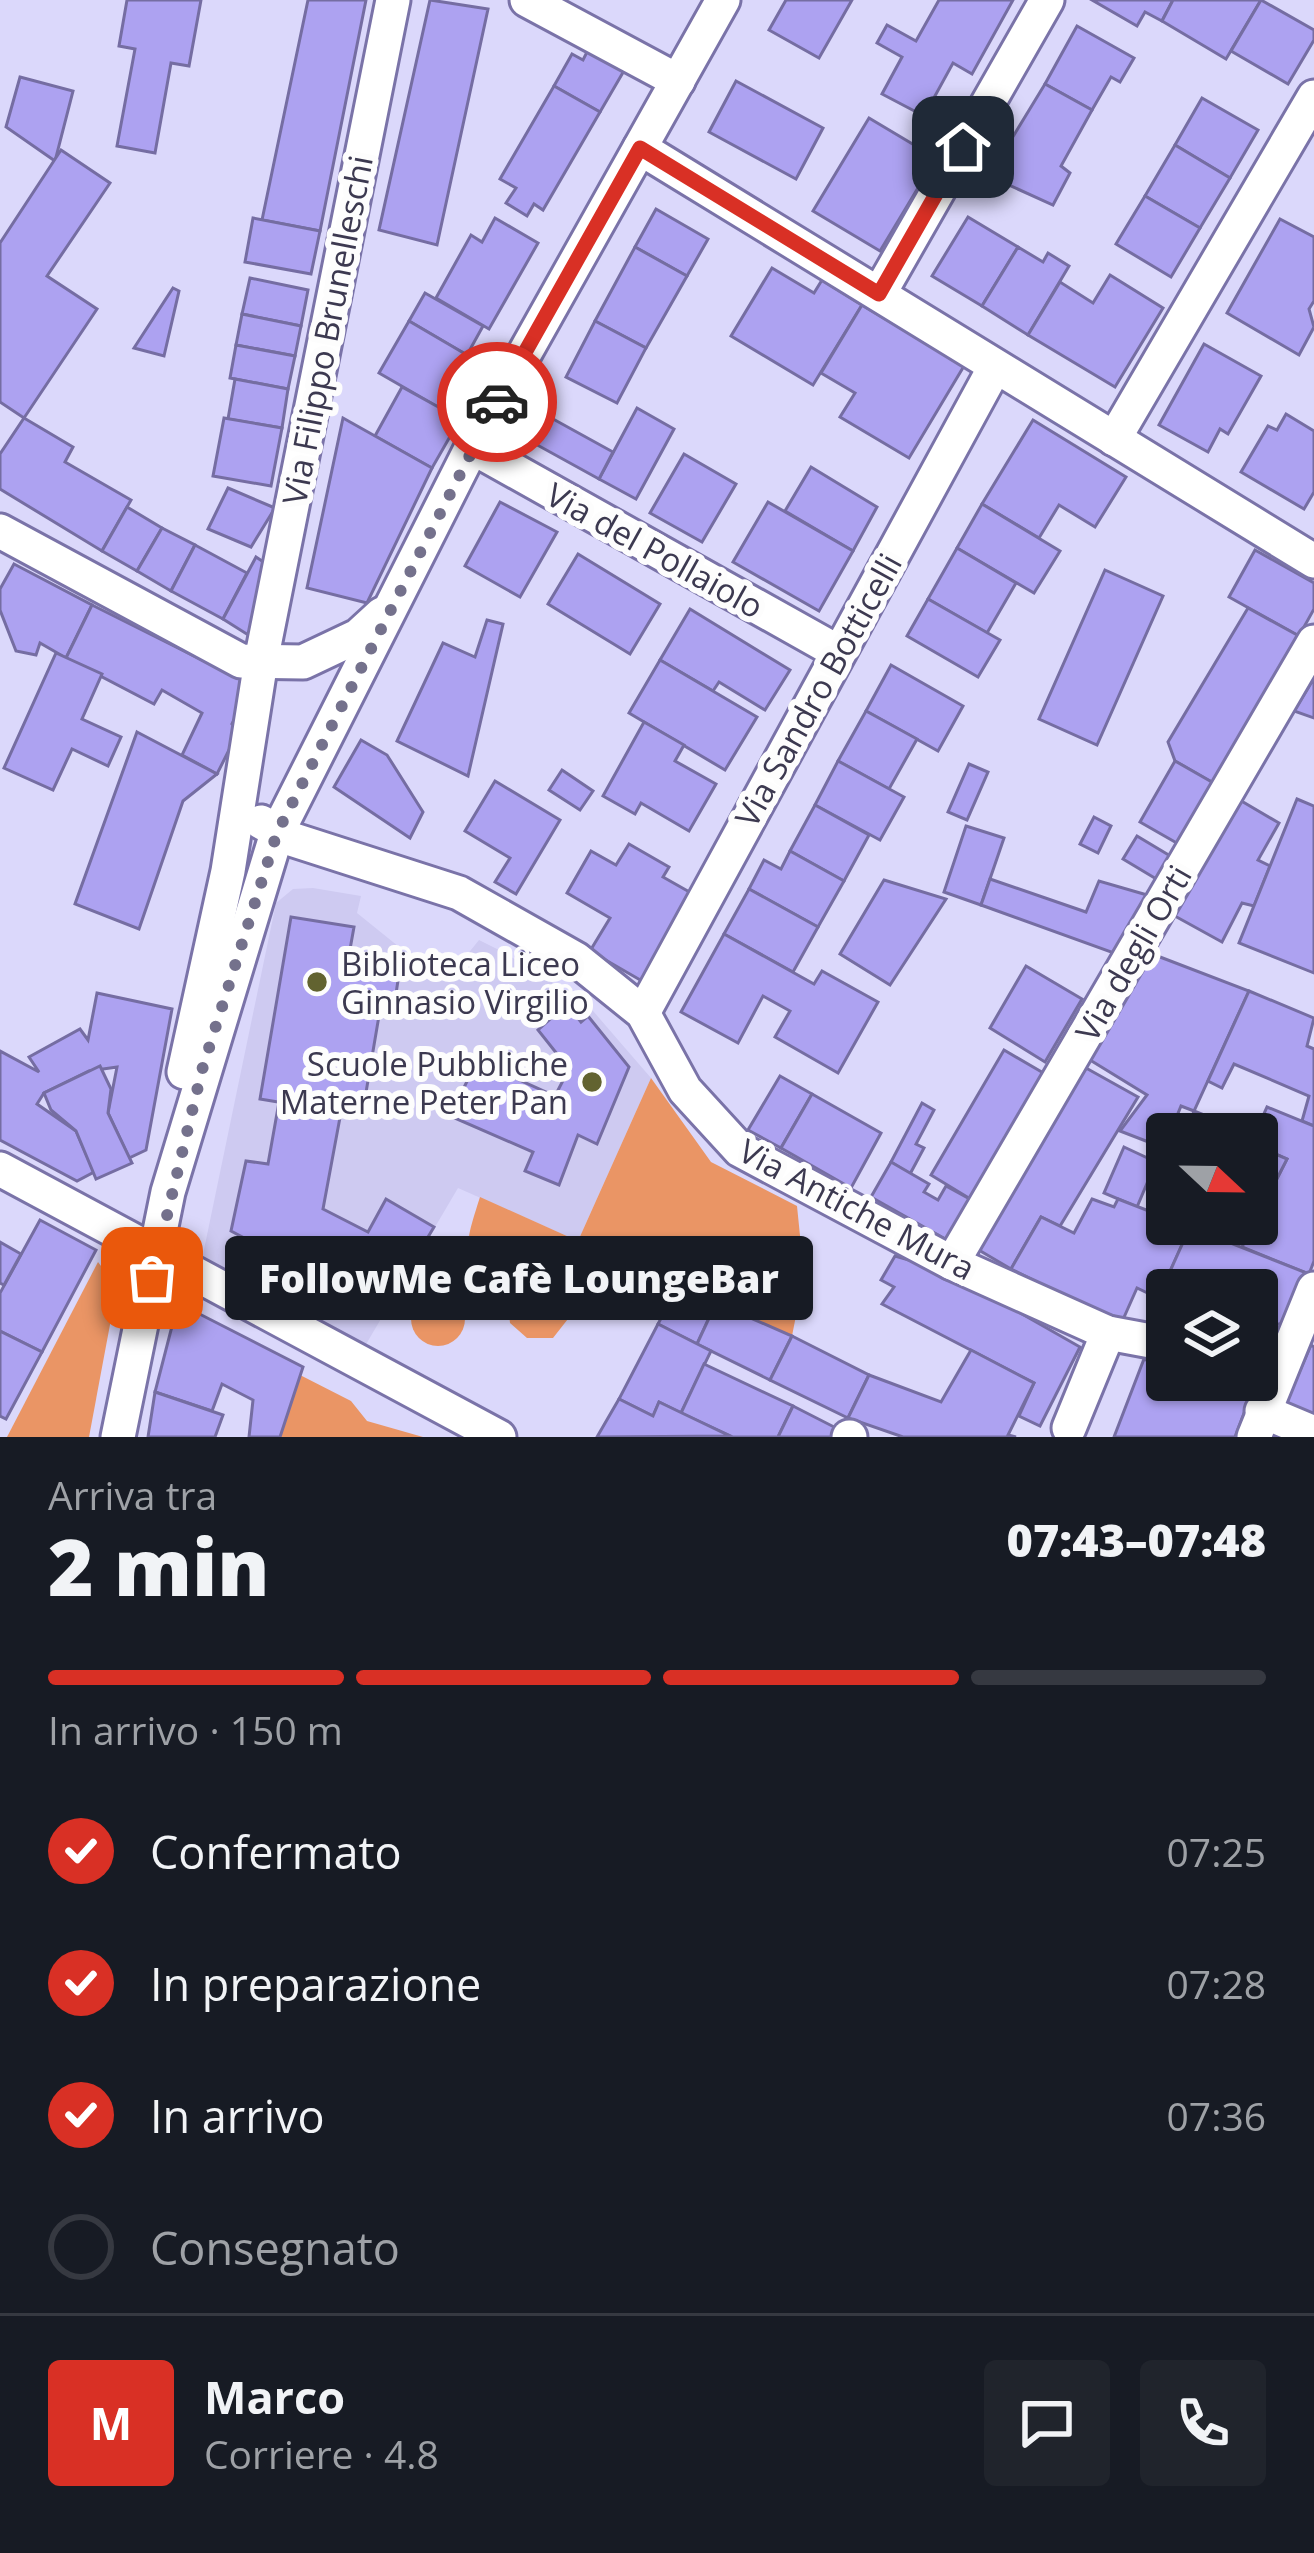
<!DOCTYPE html>
<html lang="it">
<head>
<meta charset="utf-8">
<style>
	:root { --surface:#171b24; --page:#20242c; --text:#f1f3f6; --muted:#9ea1a6; --line:#363941; --accent:#d93025 }
	body { margin:0; font-family:"Open Sans",sans-serif; background:var(--page); color:var(--text); height:100vh; display:flex; flex-direction:column; font-size:45px; white-space:nowrap }
	* { box-sizing:border-box; margin:0 }
	p { font-size:39px; color:var(--muted) }
	.icon { flex:none; width:66px; height:66px; fill:none; stroke:currentColor; stroke-width:2; stroke-linecap:round; stroke-linejoin:round }
	.map { position:relative; height:1437px; overflow:hidden }
	.drawer { display:flex; flex-direction:column; background:var(--surface); flex:1 }
	.drawer>* { flex:none }
	.needle { width:78px; rotate:112deg }
	.buttons { position:absolute; left:1146px; top:1113px; display:grid; gap:24px }
	.buttons a { display:grid; place-items:center; width:132px; height:132px; border-radius:12px; background:var(--surface); box-shadow:0 3px 9px #0004; font-size:60px }
	.pin { position:absolute; display:grid; place-items:center; width:102px; height:102px; color:#fff; margin:-51px; border-radius:24px; box-shadow:0 6px 18px #0006 }
	.courier { position:absolute; display:grid; place-items:center; width:120px; height:120px; margin:-60px; border:9px solid #d93025; border-radius:50%; background:#fff; color:#222; box-shadow:0 3px 15px #0007 }
	.bubble { position:absolute; height:84px; border-radius:12px; background:var(--surface); box-shadow:0 3px 9px #0004; font-size:39px; font-weight:800; line-height:84px; text-align:center }
	.summary em { font-style:normal; font-weight:800 }
	.summary div { display:flex; flex-direction:column-reverse }
	.summary { display:flex; align-items:center; justify-content:space-between; height:204px; padding:0 48px }
	h1 { font-size:78px; font-weight:800; line-height:90px }
	.bar { display:grid; grid-template-columns:repeat(4,1fr); gap:18px 12px; align-content:center; height:144px; padding:0 48px }
	.bar i { height:15px; border-radius:9px; background:var(--line) }
	.bar .active { background:var(--accent) }
	.bar p { grid-column:span 4 }
	.line { display:flex; align-items:center; gap:30px; padding:0 48px; border-top:3px solid var(--line) }
	.line div { flex:1 }
	.round { display:grid; place-items:center; flex:none; width:126px; height:126px; border-radius:12px; background:var(--page) }
	ol { padding:0 48px; list-style:none }
	li { display:flex; align-items:center; gap:36px; height:132px }
	li p { margin-inline-start:auto }
	li .icon { padding:12px; border-radius:50%; background:var(--accent); color:#fff; stroke-width:4 }
	li:last-child { color:var(--muted) }
	li i { width:66px; height:66px; border:6px solid var(--line); border-radius:50% }
	.map>svg:first-child { display:block }
	.built { fill:#cecaf1 }
	.green { fill:#ea9565 }
	.building { fill:#ada2f1; stroke:#756da2; stroke-width:3 }
	.lines { fill:none; stroke-linecap:round; stroke-linejoin:round }
	.street-casing { stroke:#7a73a8; stroke-width:39 }
	.street { stroke:#fff; stroke-width:33 }
	.done { stroke:#74718c; stroke-width:12; stroke-dasharray:0 21.6 }
	.route { stroke:#d93025; stroke-width:15 }
	.poi-dot { fill:#626330; stroke:#fdfdfd; stroke-width:4.5 }
	.labels { text-anchor:middle; dominant-baseline:central; stroke-width:12; stroke-linejoin:round; paint-order:stroke }
	.street-label { font-size:33px; fill:#3c3950; stroke:#fdfdfd }
	.poi-label { font-size:33px; fill:#3c3950; stroke:#fdfdfd; text-anchor:start }
</style>
</head>
<body>
<div class="map">
<svg width="1314" height="1437" viewBox="0 0 1314 1437">
	<rect width="100%" height="100%" fill="#dbd8fb"/>
	<path class="built" d="M 313,888 L 361,896 L 357,913 L 419,963 L 454,971 L 479,940 L 503,952 L 587,1004 L 651,1078 L 578,1241 L 458,1188 L 365,1346 L 201,1264 L 276,903 L 293,889 Z"/>
	<g class="green">
		<path d="M 651,1078 L 711,1162 L 797,1206 L 804,1275 L 792,1336 L 731,1309 L 734,1291 L 714,1280 L 697,1295 L 620,1261 L 594,1313 L 575,1310 L 553,1338 L 527,1338 L 510,1323 L 506,1287 C 467,1243 459,1263 480,1197 L 578,1241 Z"/>
		<path d="M 98,1262 L 117,1287 L 89,1437 L 7,1437 Z"/>
		<circle cx="438" cy="1319" r="27"/>
		<path d="M 300,1375 L 351,1401 L 367,1421 L 423,1437 L 280,1437 Z"/>
	</g>
	<g class="building">
		<path d="M 127,0 L 201,0 L 189,66 L 171,63 L 155,153 L 117,146 L 135,49 L 119,46 Z"/>
		<path d="M 308,0 L 366,0 L 320,231 L 262,220 Z"/>
		<path d="M 430,0 L 488,9 L 437,245 L 379,230 Z"/>
		<path d="M 786,0 L 852,0 L 819,58 L 769,30 Z"/>
		<path d="M 939,0 L 1013,0 L 972,74 L 953,63 L 924,116 L 882,94 L 902,57 L 877,43 L 887,25 L 916,41 Z"/>
		<path d="M 1092,0 L 1173,0 L 1162,21 L 1145,12 L 1137,26 Z"/>
		<path d="M 1173,0 L 1261,0 L 1226,59 L 1162,21 Z"/>
		<path d="M 1261,0 L 1314,30 L 1314,40 L 1288,84 L 1231,51 Z"/>
		<path d="M 1077,26 L 1134,58 L 1120,82 L 1111,77 L 1092,110 L 1045,84 Z"/>
		<path d="M 589,48 L 625,69 L 600,112 L 554,86 L 572,54 L 583,60 Z"/>
		<path d="M 20,77 L 73,91 L 55,161 L 6,127 Z"/>
		<path d="M 736,81 L 823,128 L 796,179 L 709,132 Z"/>
		<path d="M 1045,84 L 1092,110 L 1061,166 L 1070,173 L 1053,205 L 989,176 Z"/>
		<path d="M 554,86 L 600,112 L 543,210 L 534,204 L 527,216 L 506,203 L 516,188 L 500,179 Z"/>
		<path d="M 1202,98 L 1258,130 L 1230,178 L 1175,145 Z"/>
		<path d="M 869,118 L 936,158 L 880,251 L 813,211 Z"/>
		<path d="M 1175,145 L 1230,178 L 1200,228 L 1145,196 Z"/>
		<path d="M 61,150 L 110,183 L 47,276 L 97,309 L 24,418 L 0,402 L 0,243 Z"/>
		<path d="M 1145,196 L 1200,228 L 1171,277 L 1116,244 Z"/>
		<path d="M 656,209 L 708,239 L 687,276 L 635,247 Z"/>
		<path d="M 968,217 L 1018,247 L 982,306 L 932,276 Z"/>
		<path d="M 253,218 L 320,231 L 311,274 L 245,262 Z"/>
		<path d="M 495,218 L 538,243 L 489,329 L 436,298 L 471,235 L 482,242 Z"/>
		<path d="M 1280,219 L 1314,237 L 1314,301 L 1309,309 L 1314,327 L 1299,355 L 1227,313 Z"/>
		<path d="M 635,247 L 687,276 L 646,348 L 595,321 Z"/>
		<path d="M 1018,247 L 1043,262 L 1048,253 L 1069,266 L 1028,335 L 982,306 Z"/>
		<path d="M 772,268 L 814,293 L 822,280 L 862,305 L 813,385 L 731,336 Z"/>
		<path d="M 1110,275 L 1163,308 L 1115,387 L 1028,335 L 1060,282 L 1093,303 Z"/>
		<path d="M 250,278 L 308,290 L 301,326 L 242,314 Z"/>
		<path d="M 173,288 L 179,291 L 164,356 L 134,348 Z"/>
		<path d="M 425,293 L 483,326 L 467,355 L 409,321 Z"/>
		<path d="M 862,305 L 964,366 L 909,458 L 840,417 L 855,393 L 821,373 Z"/>
		<path d="M 242,314 L 301,326 L 295,356 L 236,345 Z"/>
		<path d="M 409,321 L 467,355 L 438,407 L 379,373 Z"/>
		<path d="M 595,321 L 646,348 L 617,403 L 566,377 Z"/>
		<path d="M 1204,344 L 1261,376 L 1228,434 L 1220,429 L 1208,452 L 1159,425 Z"/>
		<path d="M 236,345 L 295,356 L 288,389 L 230,378 Z"/>
		<path d="M 235,379 L 288,389 L 282,428 L 228,419 Z"/>
		<path d="M 402,387 L 460,419 L 432,468 L 375,436 Z"/>
		<path d="M 637,408 L 674,429 L 636,499 L 599,479 Z"/>
		<path d="M 544,414 L 613,452 L 599,479 L 530,441 Z"/>
		<path d="M 1286,414 L 1314,431 L 1314,492 L 1304,509 L 1241,472 L 1268,426 L 1277,430 Z"/>
		<path d="M 24,418 L 73,447 L 65,462 L 131,500 L 102,551 L 0,489 L 0,454 Z"/>
		<path d="M 224,418 L 282,428 L 271,486 L 213,476 Z"/>
		<path d="M 343,418 L 432,468 L 367,603 L 307,588 Z"/>
		<path d="M 1033,420 L 1126,477 L 1095,527 L 1059,505 L 1039,538 L 982,504 Z"/>
		<path d="M 684,454 L 736,484 L 702,542 L 650,513 Z"/>
		<path d="M 811,467 L 877,507 L 853,551 L 785,511 Z"/>
		<path d="M 228,488 L 275,508 L 251,547 L 208,529 Z"/>
		<path d="M 500,502 L 557,532 L 520,597 L 465,566 Z"/>
		<path d="M 768,502 L 853,551 L 819,611 L 733,562 Z"/>
		<path d="M 982,504 L 1060,551 L 1034,593 L 957,548 Z"/>
		<path d="M 127,507 L 162,528 L 137,571 L 102,551 Z"/>
		<path d="M 162,528 L 195,545 L 171,591 L 137,571 Z"/>
		<path d="M 195,545 L 247,573 L 223,619 L 171,591 Z"/>
		<path d="M 957,548 L 1016,583 L 987,633 L 928,599 Z"/>
		<path d="M 1255,550 L 1314,583 L 1314,609 L 1299,636 L 1229,597 Z"/>
		<path d="M 578,554 L 660,604 L 630,654 L 548,604 Z"/>
		<path d="M 256,557 L 271,567 L 253,638 L 223,619 Z"/>
		<path d="M 14,564 L 92,605 L 66,658 L 40,643 L 36,655 L 16,651 L 0,610 L 0,589 Z"/>
		<path d="M 1105,570 L 1163,596 L 1097,745 L 1039,719 Z"/>
		<path d="M 928,599 L 1000,640 L 978,677 L 907,636 Z"/>
		<path d="M 92,605 L 252,685 L 232,724 L 239,730 L 217,774 L 182,755 L 202,713 L 162,690 L 154,704 L 66,658 Z"/>
		<path d="M 1248,608 L 1299,636 L 1217,785 L 1175,761 L 1168,742 Z"/>
		<path d="M 690,609 L 790,670 L 765,710 L 719,682 L 713,691 L 660,660 Z"/>
		<path d="M 487,620 L 503,624 L 468,776 L 397,741 L 443,643 L 475,657 Z"/>
		<path d="M 56,653 L 102,674 L 82,719 L 121,737 L 108,766 L 72,749 L 53,790 L 4,768 Z"/>
		<path d="M 660,660 L 757,717 L 725,770 L 629,713 Z"/>
		<path d="M 891,665 L 963,706 L 938,751 L 866,711 Z"/>
		<path d="M 1314,678 L 1314,718 L 1294,711 Z"/>
		<path d="M 866,711 L 917,739 L 889,789 L 838,761 Z"/>
		<path d="M 644,722 L 684,745 L 675,761 L 716,784 L 689,831 L 641,803 L 635,814 L 603,796 Z"/>
		<path d="M 137,732 L 217,774 L 183,801 L 139,929 L 75,904 Z"/>
		<path d="M 361,740 L 387,755 L 423,812 L 410,838 L 334,787 Z"/>
		<path d="M 838,761 L 904,797 L 880,840 L 815,805 Z"/>
		<path d="M 1175,761 L 1217,785 L 1182,846 L 1140,822 Z"/>
		<path d="M 969,764 L 988,772 L 967,820 L 948,812 Z"/>
		<path d="M 562,770 L 593,791 L 580,810 L 549,790 Z"/>
		<path d="M 495,781 L 560,820 L 516,894 L 495,882 L 510,858 L 465,831 Z"/>
		<path d="M 1238,799 L 1279,823 L 1258,860 L 1270,866 L 1254,906 L 1242,903 L 1222,942 L 1173,915 Z"/>
		<path d="M 1297,799 L 1314,806 L 1314,973 L 1239,943 Z"/>
		<path d="M 815,805 L 869,835 L 844,881 L 790,851 Z"/>
		<path d="M 1094,817 L 1111,826 L 1098,853 L 1080,844 Z"/>
		<path d="M 966,826 L 1004,838 L 981,905 L 944,892 Z"/>
		<path d="M 1137,836 L 1177,860 L 1163,883 L 1123,859 Z"/>
		<path d="M 629,844 L 669,867 L 663,877 L 693,894 L 642,981 L 590,951 L 610,918 L 567,893 L 591,851 L 616,865 Z"/>
		<path d="M 790,851 L 844,881 L 818,927 L 749,889 L 764,860 L 781,869 Z"/>
		<path d="M 990,879 L 1086,912 L 1099,881 L 1154,897 L 1122,956 L 981,905 Z"/>
		<path d="M 884,880 L 946,899 L 890,985 L 840,954 Z"/>
		<path d="M 749,889 L 818,927 L 793,972 L 724,934 Z"/>
		<path d="M 291,917 L 354,927 L 347,966 L 399,974 L 395,1000 L 382,998 L 362,1116 L 260,1099 Z"/>
		<path d="M 724,934 L 814,984 L 822,971 L 878,1002 L 838,1073 L 775,1037 L 790,1011 L 763,996 L 738,1043 L 681,1012 Z"/>
		<path d="M 1147,952 L 1249,991 L 1194,1111 L 1181,1106 L 1164,1148 L 1120,1131 L 1147,1095 L 1090,1060 Z"/>
		<path d="M 1026,966 L 1082,999 L 1045,1062 L 990,1028 Z"/>
		<path d="M 1249,991 L 1314,1018 L 1307,1046 L 1314,1049 L 1314,1126 L 1302,1121 L 1309,1096 L 1234,1064 L 1222,1088 L 1208,1081 Z"/>
		<path d="M 97,993 L 172,1009 L 146,1150 L 129,1158 L 108,1113 L 117,1067 L 89,1071 L 44,1093 L 37,1104 L 76,1131 L 94,1172 L 77,1181 L 0,1140 L 0,1051 L 39,1072 L 29,1057 L 80,1029 L 88,1040 Z"/>
		<path d="M 567,1004 L 581,1022 L 588,1016 L 629,1067 L 597,1144 L 578,1135 L 559,1185 L 525,1171 L 533,1152 L 450,1116 L 477,1061 L 555,1096 L 569,1069 L 538,1030 Z"/>
		<path d="M 1004,1050 L 1052,1078 L 977,1203 L 931,1175 Z"/>
		<path d="M 100,1066 L 111,1089 L 108,1113 L 132,1163 L 96,1179 L 76,1131 L 51,1110 L 44,1093 Z"/>
		<path d="M 1086,1068 L 1138,1097 L 1060,1226 L 1041,1217 L 1011,1269 L 972,1246 Z"/>
		<path d="M 780,1076 L 812,1094 L 781,1148 L 748,1130 Z"/>
		<path d="M 812,1094 L 881,1133 L 851,1188 L 781,1148 Z"/>
		<path d="M 279,1102 L 341,1112 L 323,1209 L 368,1232 L 386,1199 L 434,1227 L 383,1312 L 231,1231 L 246,1161 L 268,1164 Z"/>
		<path d="M 922,1103 L 934,1110 L 916,1144 L 924,1148 L 910,1174 L 891,1162 Z"/>
		<path d="M 1267,1107 L 1314,1126 L 1314,1261 L 1309,1274 L 1242,1247 L 1287,1159 L 1257,1146 L 1255,1134 Z"/>
		<path d="M 1194,1111 L 1244,1131 L 1186,1134 Z"/>
		<path d="M 1257,1146 L 1287,1159 L 1257,1218 Z"/>
		<path d="M 1124,1147 L 1156,1162 L 1137,1207 L 1104,1193 Z"/>
		<path d="M 891,1162 L 929,1184 L 924,1192 L 938,1200 L 946,1186 L 977,1203 L 954,1244 L 871,1197 Z"/>
		<path d="M 1092,1199 L 1114,1207 L 1118,1199 L 1167,1218 L 1167,1224 L 1190,1227 L 1158,1298 L 1137,1288 L 1121,1324 L 1011,1269 L 1041,1217 L 1074,1233 Z"/>
		<path d="M 40,1220 L 96,1250 L 42,1352 L 0,1331 L 0,1293 Z"/>
		<path d="M 1190,1227 L 1309,1274 L 1286,1323 L 1257,1327 L 1257,1290 L 1167,1290 L 1167,1301 L 1158,1298 Z"/>
		<path d="M 0,1242 L 21,1254 L 4,1285 L 0,1283 Z"/>
		<path d="M 895,1256 L 947,1271 L 1080,1347 L 1040,1426 L 1019,1416 L 1034,1383 L 882,1304 L 894,1287 L 881,1280 Z"/>
		<path d="M 714,1280 L 734,1291 L 731,1309 L 697,1295 Z"/>
		<path d="M 678,1286 L 716,1303 L 697,1344 L 658,1324 Z"/>
		<path d="M 178,1303 L 303,1367 L 280,1437 L 249,1437 L 253,1400 L 222,1384 L 212,1411 L 155,1392 Z"/>
		<path d="M 716,1303 L 792,1336 L 770,1380 L 697,1344 Z"/>
		<path d="M 658,1324 L 711,1351 L 681,1413 L 659,1402 L 653,1416 L 619,1399 Z"/>
		<path d="M 0,1331 L 42,1352 L 6,1419 L 0,1416 Z"/>
		<path d="M 792,1336 L 869,1375 L 848,1418 L 770,1380 Z"/>
		<path d="M 1311,1345 L 1314,1347 L 1314,1417 L 1285,1405 Z"/>
		<path d="M 971,1350 L 1034,1383 L 1008,1435 L 1016,1437 L 903,1437 L 848,1418 L 869,1375 L 941,1402 Z"/>
		<path d="M 1144,1359 L 1167,1368 L 1167,1380 L 1198,1380 L 1249,1400 L 1235,1437 L 1114,1437 Z"/>
		<path d="M 704,1364 L 793,1406 L 778,1437 L 733,1437 L 681,1413 Z"/>
		<path d="M 155,1392 L 223,1415 L 215,1437 L 148,1437 Z"/>
		<path d="M 619,1399 L 653,1416 L 659,1402 L 730,1436 L 597,1437 Z"/>
		<path d="M 793,1406 L 840,1430 L 836,1437 L 778,1437 Z"/>
	</g>
	<g class="lines">
		<g class="street-casing">
			<g id="street">
				<path d="M 527,0 L 678,81"/>
				<path d="M 640,148 L 1314,561"/>
				<path d="M 879,294 L 1047,0"/>
				<path d="M 1114,439 L 1314,97"/>
				<path d="M 472,447 L 838,652"/>
				<path d="M 0,531 L 241,661 L 303,662 L 358,636 L 382,614"/>
				<path d="M 261,822 L 294,840 L 459,893 L 576,959 L 643,1013 L 685,1090 L 740,1150 L 952,1263 L 1108,1333 L 1167,1344"/>
				<path d="M 643,1013 L 995,367"/>
				<path d="M 184,1072 L 228,871 L 261,661 L 393,0"/>
				<path d="M 0,1169 L 499,1437"/>
				<path d="M 952,1263 L 1314,642"/>
				<path d="M 1262,1411 L 1314,1433"/>
				<path d="M 1069,1428 L 1108,1333"/>
				<path d="M 118,1437 L 168,1192 L 277,833 L 472,447 L 723,0"/>
				<path d="M 849,1437 L 850,1437"/>
				<path d="M 1254,1437 L 1314,1289"/>
			</g>
		</g>
		<use href="#street" class="street"/>
	</g>
	<g class="lines">
		<path class="done" d="M 152,1278 L 202,1070 L 277,833 L 497,402"/>
		<path class="route" d="M 497,402 L 640,148 L 879,294 L 963,147"/>
	</g>
	<g class="poi-dot">
		<circle cx="317" cy="982" r="12"/>
		<circle cx="592" cy="1082" r="12"/>
	</g>
	<g class="labels">
		<g class="street-label">
			<text transform="translate(327 330) rotate(-79)">Via Filippo Brunelleschi</text>
			<text transform="translate(655 550) rotate(29)">Via del Pollaiolo</text>
			<text transform="translate(818 690) rotate(-61)">Via Sandro Botticelli</text>
			<text transform="translate(1133 953) rotate(-60)">Via degli Orti</text>
			<text transform="translate(857 1209) rotate(28)">Via Antiche Mura</text>
		</g>
		<g class="poi-label">
			<text x="341" y="963">Biblioteca Liceo<tspan x="341" dy="38">Ginnasio Virgilio</tspan></text>
			<text x="568" y="1063" text-anchor="end">Scuole Pubbliche<tspan x="568" dy="38">Materne Peter Pan</tspan></text>
		</g>
	</g>
</svg>
<div class="buttons">
<a><svg class="needle" viewBox="-14 -14 28 28"><path d="M0-13l5 13h-10z" fill="#e53935"/><path d="M0 13l5-13h-10z" fill="#9ea1a6"/></svg></a>
<a><svg class="icon" aria-label="layers" viewBox="0 0 24 24"><path d="M12 4l9 5-9 5-9-5zM3 14l9 5 9-5"/></svg></a>
</div>
<div class="pin" style="left:152px;top:1278px;background:#ea580c"><svg class="icon" aria-label="bag" viewBox="0 0 24 24"><path d="M5 8h14l-1 12H6zM9 8a3 3 0 0 1 6 0"/></svg></div>
<div class="pin" style="left:963px;top:147px;background:#1f2937"><svg class="icon" aria-label="home" viewBox="0 0 24 24"><path d="M3 11l9-7 9 7M6 9v11h12V9"/></svg></div>
<div class="courier" style="left:497px;top:402px"><svg class="icon" aria-label="car" viewBox="0 0 24 24"><path d="M5 17H2v-5l4-1 3-4h7l3 4 3 1v5h-3M9 17h6M6 11h13"/><circle cx="7" cy="17" r="2"/><circle cx="17" cy="17" r="2"/></svg></div>
<div class="bubble" style="left:225px;top:1236px;width:588px">FollowMe Cafè LoungeBar</div>
</div>
<section class="drawer">
<div class="summary"><div><h1>2 min</h1><p>Arriva tra</p></div><em>07:43–07:48</em></div>
<div class="bar"><i class="active"></i><i class="active"></i><i class="active"></i><i></i><p>In arrivo · 150 m</p></div>
<ol>
<li><svg class="icon" aria-label="check" viewBox="0 0 24 24"><path d="M5 12l5 5 9-10"/></svg>Confermato<p>07:25</p></li>
<li><svg class="icon" aria-label="check" viewBox="0 0 24 24"><path d="M5 12l5 5 9-10"/></svg>In preparazione<p>07:28</p></li>
<li><svg class="icon" aria-label="check" viewBox="0 0 24 24"><path d="M5 12l5 5 9-10"/></svg>In arrivo<p>07:36</p></li>
<li><i></i>Consegnato</li>
</ol>
<div class="line" style="height:216px"><b class="round" style="background:var(--accent);color:#fff">M</b><div><b>Marco</b><p>Corriere · 4.8</p></div><a class="round"><svg class="icon" aria-label="chat" viewBox="0 0 24 24"><path d="M4 5h16v11H9l-5 4z"/></svg></a><a class="round"><svg class="icon" aria-label="phone" viewBox="0 0 24 24"><path d="M5 4h4l2 5-3 2q2 4 5 5l2-3 5 2v4C11 20 4 13 5 4z"/></svg></a></div>
</section>
</body>
</html>
